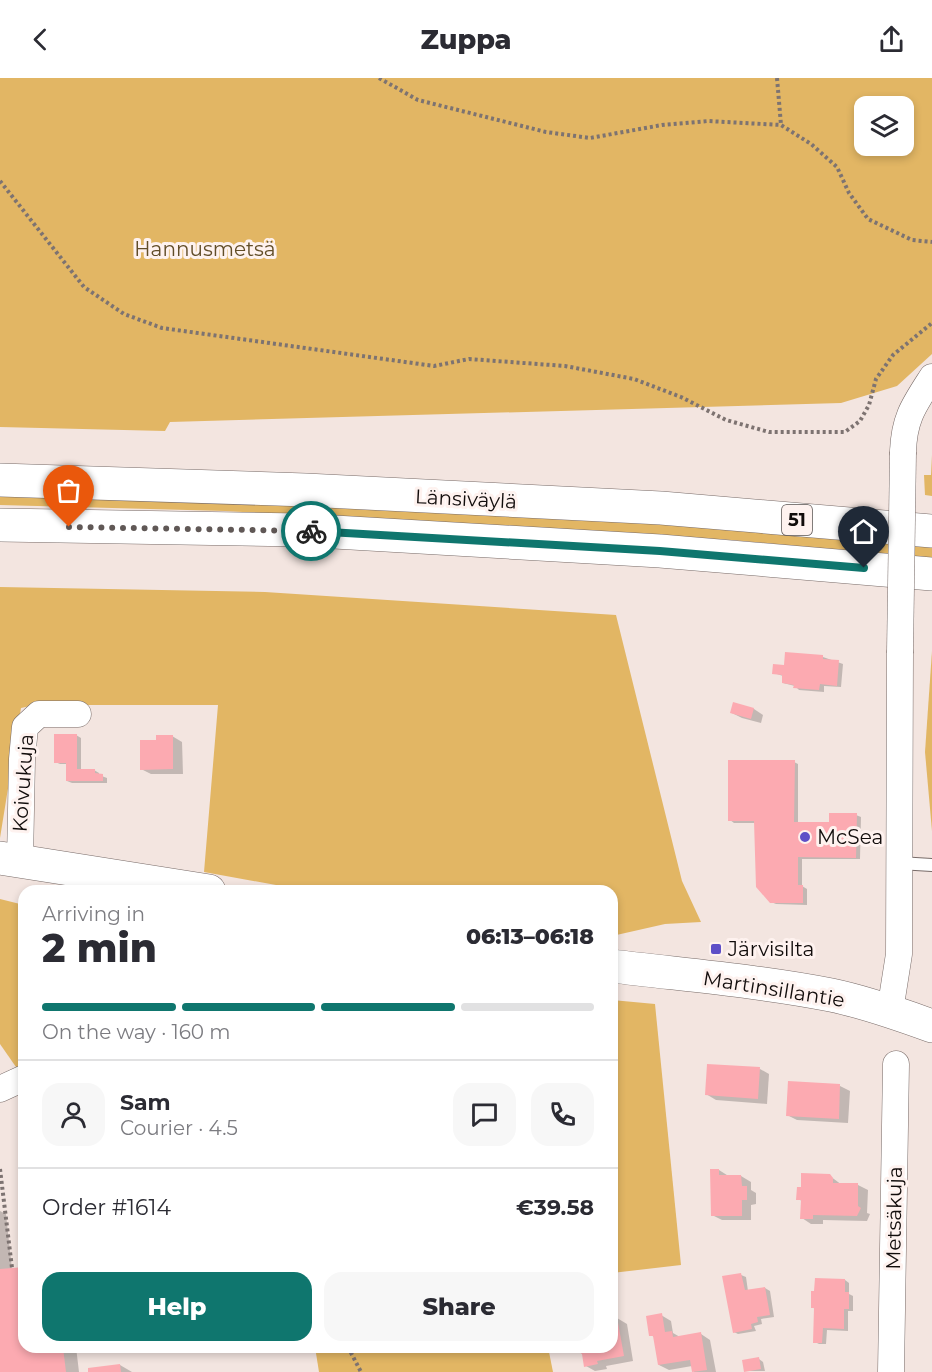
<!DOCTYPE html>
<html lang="en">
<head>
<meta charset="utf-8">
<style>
	:root { --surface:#fff; --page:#f7f7f7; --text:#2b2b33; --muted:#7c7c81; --line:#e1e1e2; --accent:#0f766e }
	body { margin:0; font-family:Montserrat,sans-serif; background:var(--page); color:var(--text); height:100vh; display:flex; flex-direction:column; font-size:22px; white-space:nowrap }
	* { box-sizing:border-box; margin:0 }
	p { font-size:20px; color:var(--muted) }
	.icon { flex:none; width:33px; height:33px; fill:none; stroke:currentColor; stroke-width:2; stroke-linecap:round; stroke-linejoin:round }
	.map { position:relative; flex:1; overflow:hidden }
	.drawer { position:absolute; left:18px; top:807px; width:600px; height:468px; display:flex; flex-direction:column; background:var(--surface); border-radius:18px; box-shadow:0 3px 9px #0003 }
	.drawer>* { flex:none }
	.tools { position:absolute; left:854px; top:18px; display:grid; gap:12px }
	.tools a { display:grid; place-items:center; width:60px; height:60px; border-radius:12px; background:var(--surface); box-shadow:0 3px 9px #0003; font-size:30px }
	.pin { position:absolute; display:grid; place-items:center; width:51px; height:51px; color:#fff; margin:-62px -26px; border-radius:50% 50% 50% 0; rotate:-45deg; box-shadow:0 0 6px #0007 }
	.pin .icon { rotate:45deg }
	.courier { position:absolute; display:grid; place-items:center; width:60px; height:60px; margin:-30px; border:4px solid #0f766e; border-radius:50%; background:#fff; color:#222; box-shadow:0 2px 8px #0007 }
	.head em { font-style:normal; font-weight:800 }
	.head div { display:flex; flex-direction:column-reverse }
	.head { display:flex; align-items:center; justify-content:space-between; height:102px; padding:0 24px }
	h1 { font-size:39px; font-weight:800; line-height:45px }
	.bar { display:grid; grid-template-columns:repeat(4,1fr); gap:9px 6px; align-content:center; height:72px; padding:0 24px }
	.bar i { height:8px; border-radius:4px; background:var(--line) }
	.bar .on { background:var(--accent) }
	.bar p { grid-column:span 4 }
	.line { display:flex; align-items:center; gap:15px; padding:0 24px; border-top:2px solid var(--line) }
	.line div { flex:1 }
	.round { display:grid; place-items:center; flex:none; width:63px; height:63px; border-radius:18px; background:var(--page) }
	.button { display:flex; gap:12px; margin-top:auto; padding:12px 24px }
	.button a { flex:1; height:69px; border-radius:18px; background:var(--accent); color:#fff; font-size:24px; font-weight:800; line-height:69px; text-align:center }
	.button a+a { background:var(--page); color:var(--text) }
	header { display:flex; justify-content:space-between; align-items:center; height:78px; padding:0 24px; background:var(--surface); font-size:27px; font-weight:800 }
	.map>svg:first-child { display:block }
	.green { fill:#e2b664; fill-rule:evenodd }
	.shadow { fill:#0003 }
	.building { fill:#fcaab1 }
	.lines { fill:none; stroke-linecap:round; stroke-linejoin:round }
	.service-casing { stroke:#786b68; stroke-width:14 }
	.minor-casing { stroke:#786b68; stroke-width:27 }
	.primary-casing { stroke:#786b68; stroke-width:34 }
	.motorway-casing { stroke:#786b68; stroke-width:34 }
	.path { stroke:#7d7371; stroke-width:4; stroke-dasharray:3 3; stroke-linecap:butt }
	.service { stroke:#fff; stroke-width:12 }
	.minor { stroke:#fff; stroke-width:26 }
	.primary { stroke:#fff; stroke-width:33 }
	.motorway { stroke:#fff; stroke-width:33 }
	.minor-bridge-casing { stroke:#786b68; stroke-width:27; stroke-linecap:butt }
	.minor-bridge { stroke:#fff; stroke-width:26 }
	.done { stroke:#605856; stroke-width:6; stroke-dasharray:0 10.8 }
	.route { stroke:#0f766e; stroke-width:8 }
	.poi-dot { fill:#5e4fc7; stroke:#fef2ef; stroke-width:2 }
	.labels { text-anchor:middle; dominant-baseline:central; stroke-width:6; stroke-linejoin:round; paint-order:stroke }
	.shield { fill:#fef2ef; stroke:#58514f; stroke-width:1.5 }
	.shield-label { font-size:18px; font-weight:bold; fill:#110c0b }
	.park-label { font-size:20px; fill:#624d28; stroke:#fef2ef }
	.street-label { font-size:20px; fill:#110c0b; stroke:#fef2ef }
	.poi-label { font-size:20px; fill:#110c0b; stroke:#fef2ef; text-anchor:start }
</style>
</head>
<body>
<header><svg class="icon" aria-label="back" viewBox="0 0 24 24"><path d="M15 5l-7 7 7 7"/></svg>Zuppa<svg class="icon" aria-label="share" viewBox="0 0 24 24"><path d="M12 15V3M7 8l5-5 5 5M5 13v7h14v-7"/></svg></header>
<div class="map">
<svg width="932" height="1294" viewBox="0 0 932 1294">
	<rect width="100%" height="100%" fill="#f3e5e0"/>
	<g class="green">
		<path d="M 0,0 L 932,0 L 932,276 L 897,308 L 841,325 L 170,344 L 165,353 L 0,349 ZM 864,28 L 903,28 L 903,68 L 864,68 Z"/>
		<path d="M 932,377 L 932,418 L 925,417 L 924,397 L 931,397 Z"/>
		<path d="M 0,417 L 438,432 L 723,450 L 932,468 L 932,481 L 732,462 L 225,433 L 0,427 Z"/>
		<path d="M 0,509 L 265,514 L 616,537 L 682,803 L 701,844 L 665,846 L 612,858 L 612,813 L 309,813 L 204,794 L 218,627 L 35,627 L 21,630 L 0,760 Z"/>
		<path d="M 932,573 L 932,753 L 925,674 Z"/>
		<path d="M 0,821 L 24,827 L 23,990 L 16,989 L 0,966 Z"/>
		<path d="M 612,922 L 655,926 L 681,1187 L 612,1195 Z"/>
		<path d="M 315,1269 L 548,1269 L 553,1294 L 319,1294 Z"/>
	</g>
	<g class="shadow">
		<path d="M 823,579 L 843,586 L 841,609 L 824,608 L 824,614 L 799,612 L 795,608 L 783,605 L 783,598 L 774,595 L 785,588 Z"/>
		<path d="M 734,626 L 754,631 L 763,637 L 761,645 L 742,640 L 732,635 Z"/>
		<path d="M 76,657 L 81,660 L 81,692 L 94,692 L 99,695 L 99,697 L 107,700 L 107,705 L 72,705 L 67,703 L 67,686 L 60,686 L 55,684 Z"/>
		<path d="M 172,658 L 182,664 L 183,696 L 151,696 L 141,691 L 157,663 Z"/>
		<path d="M 794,684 L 798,686 L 798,745 L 830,746 L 856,737 L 861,739 L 860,781 L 802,781 L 802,808 L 807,811 L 807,827 L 776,826 L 771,824 L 756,745 L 734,745 L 730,742 Z"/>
		<path d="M 760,991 L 769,996 L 767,1026 L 716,1022 L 706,1016 Z"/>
		<path d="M 789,1005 L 840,1008 L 850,1013 L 848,1045 L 797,1042 L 787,1037 Z"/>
		<path d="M 719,1092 L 730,1099 L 741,1098 L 751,1104 L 751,1112 L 756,1115 L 756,1126 L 751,1127 L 751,1142 L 722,1142 L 712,1137 Z"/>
		<path d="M 830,1098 L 842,1107 L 858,1107 L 868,1112 L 867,1135 L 870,1136 L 867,1143 L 823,1142 L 823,1146 L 811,1146 L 802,1140 L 802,1123 L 798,1121 Z"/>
		<path d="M 0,1133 L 6,1136 L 12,1191 L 24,1190 L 24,1269 L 76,1269 L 79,1294 L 0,1294 Z"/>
		<path d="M 741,1197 L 746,1199 L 748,1213 L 765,1210 L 770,1213 L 774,1239 L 761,1241 L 762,1246 L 754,1248 L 756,1253 L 738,1256 L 734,1254 Z"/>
		<path d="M 845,1202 L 849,1205 L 849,1216 L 853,1218 L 853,1233 L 848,1233 L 848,1253 L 827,1252 L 826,1266 L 819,1266 L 815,1264 L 815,1231 L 812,1229 Z"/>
		<path d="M 661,1237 L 671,1243 L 673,1255 L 680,1259 L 701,1256 L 710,1262 L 716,1294 L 694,1294 L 692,1288 L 669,1292 L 659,1287 L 654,1259 L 651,1257 Z"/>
		<path d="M 617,1240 L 627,1246 L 633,1283 L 606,1288 L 607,1291 L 595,1293 L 586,1288 L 584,1275 L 578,1269 L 612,1269 L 612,1241 Z"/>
		<path d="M 759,1281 L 763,1284 L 765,1293 L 745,1293 Z"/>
		<path d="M 120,1287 L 132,1294 L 90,1294 Z"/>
	</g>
	<g class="building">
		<path d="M 785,574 L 823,577 L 823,581 L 839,582 L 837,608 L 820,606 L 819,612 L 793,610 L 794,607 L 782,605 L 782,597 L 772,596 L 773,586 L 784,587 Z"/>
		<path d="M 733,624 L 754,630 L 751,641 L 730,635 Z"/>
		<path d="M 54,656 L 77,656 L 77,691 L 95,691 L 95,695 L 103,696 L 103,703 L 66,703 L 66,685 L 54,685 Z"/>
		<path d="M 156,657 L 173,657 L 173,691 L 140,692 L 140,662 L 156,662 Z"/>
		<path d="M 728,682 L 795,682 L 794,744 L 829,744 L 829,735 L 857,735 L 856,780 L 798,779 L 798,807 L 803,807 L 803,825 L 770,825 L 756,809 L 754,743 L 728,743 Z"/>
		<path d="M 707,986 L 760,989 L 758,1021 L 705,1017 Z"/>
		<path d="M 788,1003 L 840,1006 L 839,1041 L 786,1038 Z"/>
		<path d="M 710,1091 L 719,1091 L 719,1097 L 741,1097 L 742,1108 L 747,1108 L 747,1122 L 742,1122 L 742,1138 L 711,1138 Z"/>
		<path d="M 801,1095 L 830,1096 L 833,1100 L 833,1105 L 858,1105 L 858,1128 L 861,1130 L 857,1138 L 813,1137 L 813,1141 L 800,1141 L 801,1122 L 796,1122 L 797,1109 L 801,1109 Z"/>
		<path d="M 24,1189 L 24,1269 L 63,1269 L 66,1294 L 0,1294 L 0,1191 Z"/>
		<path d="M 741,1195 L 745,1212 L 765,1209 L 770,1237 L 757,1239 L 758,1244 L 751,1246 L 752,1251 L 733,1255 L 722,1198 Z"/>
		<path d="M 815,1200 L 845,1201 L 845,1214 L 849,1214 L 849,1231 L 844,1231 L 844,1251 L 823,1250 L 822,1265 L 813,1265 L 814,1230 L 811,1230 L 811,1213 L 814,1213 Z"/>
		<path d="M 662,1235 L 665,1254 L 672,1253 L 673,1259 L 701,1254 L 707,1292 L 692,1294 L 690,1282 L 658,1287 L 653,1258 L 649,1258 L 646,1238 Z"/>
		<path d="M 617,1239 L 624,1278 L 597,1283 L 598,1286 L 584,1289 L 582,1276 L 575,1271 L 576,1269 L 612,1269 L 612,1240 Z"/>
		<path d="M 759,1279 L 761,1291 L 744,1294 L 742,1282 Z"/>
		<path d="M 120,1286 L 121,1294 L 88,1294 L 88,1290 Z"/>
	</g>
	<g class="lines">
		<g class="service-casing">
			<path id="service" d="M 899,785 L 932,787"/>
		</g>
		<g class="minor-casing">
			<g id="minor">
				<path d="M 903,374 C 904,340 914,327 932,299"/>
				<path d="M 20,783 L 22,681 L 25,649 L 39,636 L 78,636"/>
				<path d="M 890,933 L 899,876 L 900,575"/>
				<path d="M 0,1011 L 24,1000"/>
				<path d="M 891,1294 L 896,986"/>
			</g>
		</g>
		<g class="primary-casing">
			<g id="primary">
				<path d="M 0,780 L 209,813"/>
				<path d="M 612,888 C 685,897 759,903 831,917 C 865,924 899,936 932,948"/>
			</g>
		</g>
		<g class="motorway-casing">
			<g id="motorway">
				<path d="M 0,402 L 306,412 L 661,430 L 932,453"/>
				<path d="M 0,447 L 300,452 L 660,473 L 932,496"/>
			</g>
		</g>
		<g class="path">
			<path d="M 379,0 L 418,22 L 546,54 L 590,60 L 662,47 L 708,43 L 781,47 L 811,66 L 837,89 L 849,115 L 868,141 L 912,162 L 932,164"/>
			<path d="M 777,0 L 781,47"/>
			<path d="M 0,103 L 84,209 L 124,236 L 162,250 L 434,288 L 469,281 L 565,288 L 634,301 L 681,319 L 726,342 L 769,354 L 845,354 L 860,343 L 869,327 L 876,301 L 893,277 L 932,245"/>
			<path d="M 0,1091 L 12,1190"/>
			<path d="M 348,1269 L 361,1294"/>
		</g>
		<use href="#service" class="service"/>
		<use href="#minor" class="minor"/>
		<use href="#primary" class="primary"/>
		<use href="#motorway" class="motorway"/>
		<g class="minor-bridge-casing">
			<path id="minor-bridge" d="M 900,575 L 903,374"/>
		</g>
		<use href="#minor-bridge" class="minor-bridge"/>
	</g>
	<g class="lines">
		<path class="done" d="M 69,449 L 311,453"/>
		<path class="route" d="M 311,453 L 660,473 L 864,490"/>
	</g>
	<g class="poi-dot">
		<circle cx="805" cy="759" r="6"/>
		<rect x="710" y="865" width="12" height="12" rx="3"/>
	</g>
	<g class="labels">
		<rect class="shield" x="782" y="427" width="30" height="30" rx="4.5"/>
		<g class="shield-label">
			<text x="797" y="442">51</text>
		</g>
		<g class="park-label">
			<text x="205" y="171">Hannusmetsä</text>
		</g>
		<g class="street-label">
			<text transform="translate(466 421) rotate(3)">Länsiväylä</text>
			<text transform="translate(23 705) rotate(-86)">Koivukuja</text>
			<text transform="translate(774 911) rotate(9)">Martinsillantie</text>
			<text transform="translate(894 1140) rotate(-89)">Metsäkuja</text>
		</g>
		<g class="poi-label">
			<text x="817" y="759">McSea</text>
			<text x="728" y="871">Järvisilta</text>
		</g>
	</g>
</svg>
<div class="tools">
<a><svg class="icon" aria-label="layers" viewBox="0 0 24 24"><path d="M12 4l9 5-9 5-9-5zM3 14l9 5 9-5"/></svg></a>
</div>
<div class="pin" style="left:69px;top:449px;background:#ea580c"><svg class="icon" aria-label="bag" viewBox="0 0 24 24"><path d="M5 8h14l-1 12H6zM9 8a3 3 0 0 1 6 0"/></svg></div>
<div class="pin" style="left:864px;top:490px;background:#1f2937"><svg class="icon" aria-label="home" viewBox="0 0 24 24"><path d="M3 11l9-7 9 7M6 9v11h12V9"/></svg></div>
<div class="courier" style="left:311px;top:453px"><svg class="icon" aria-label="bike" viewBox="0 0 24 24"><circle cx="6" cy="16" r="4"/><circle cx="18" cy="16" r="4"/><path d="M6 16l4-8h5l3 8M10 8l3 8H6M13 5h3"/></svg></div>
<section class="drawer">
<div class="head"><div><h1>2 min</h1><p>Arriving in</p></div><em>06:13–06:18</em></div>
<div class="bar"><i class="on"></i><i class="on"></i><i class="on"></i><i></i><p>On the way · 160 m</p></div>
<div class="line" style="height:108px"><a class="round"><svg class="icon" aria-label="person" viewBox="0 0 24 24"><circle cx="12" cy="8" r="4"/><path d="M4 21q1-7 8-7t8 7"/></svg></a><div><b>Sam</b><p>Courier · 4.5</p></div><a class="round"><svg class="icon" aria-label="chat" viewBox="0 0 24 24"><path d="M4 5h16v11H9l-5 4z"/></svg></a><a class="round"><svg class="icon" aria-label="phone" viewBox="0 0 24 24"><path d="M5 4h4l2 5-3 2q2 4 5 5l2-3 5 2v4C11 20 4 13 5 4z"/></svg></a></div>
<div class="line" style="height:78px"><div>Order #1614</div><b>€39.58</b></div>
<div class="button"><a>Help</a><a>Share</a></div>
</section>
</div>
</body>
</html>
